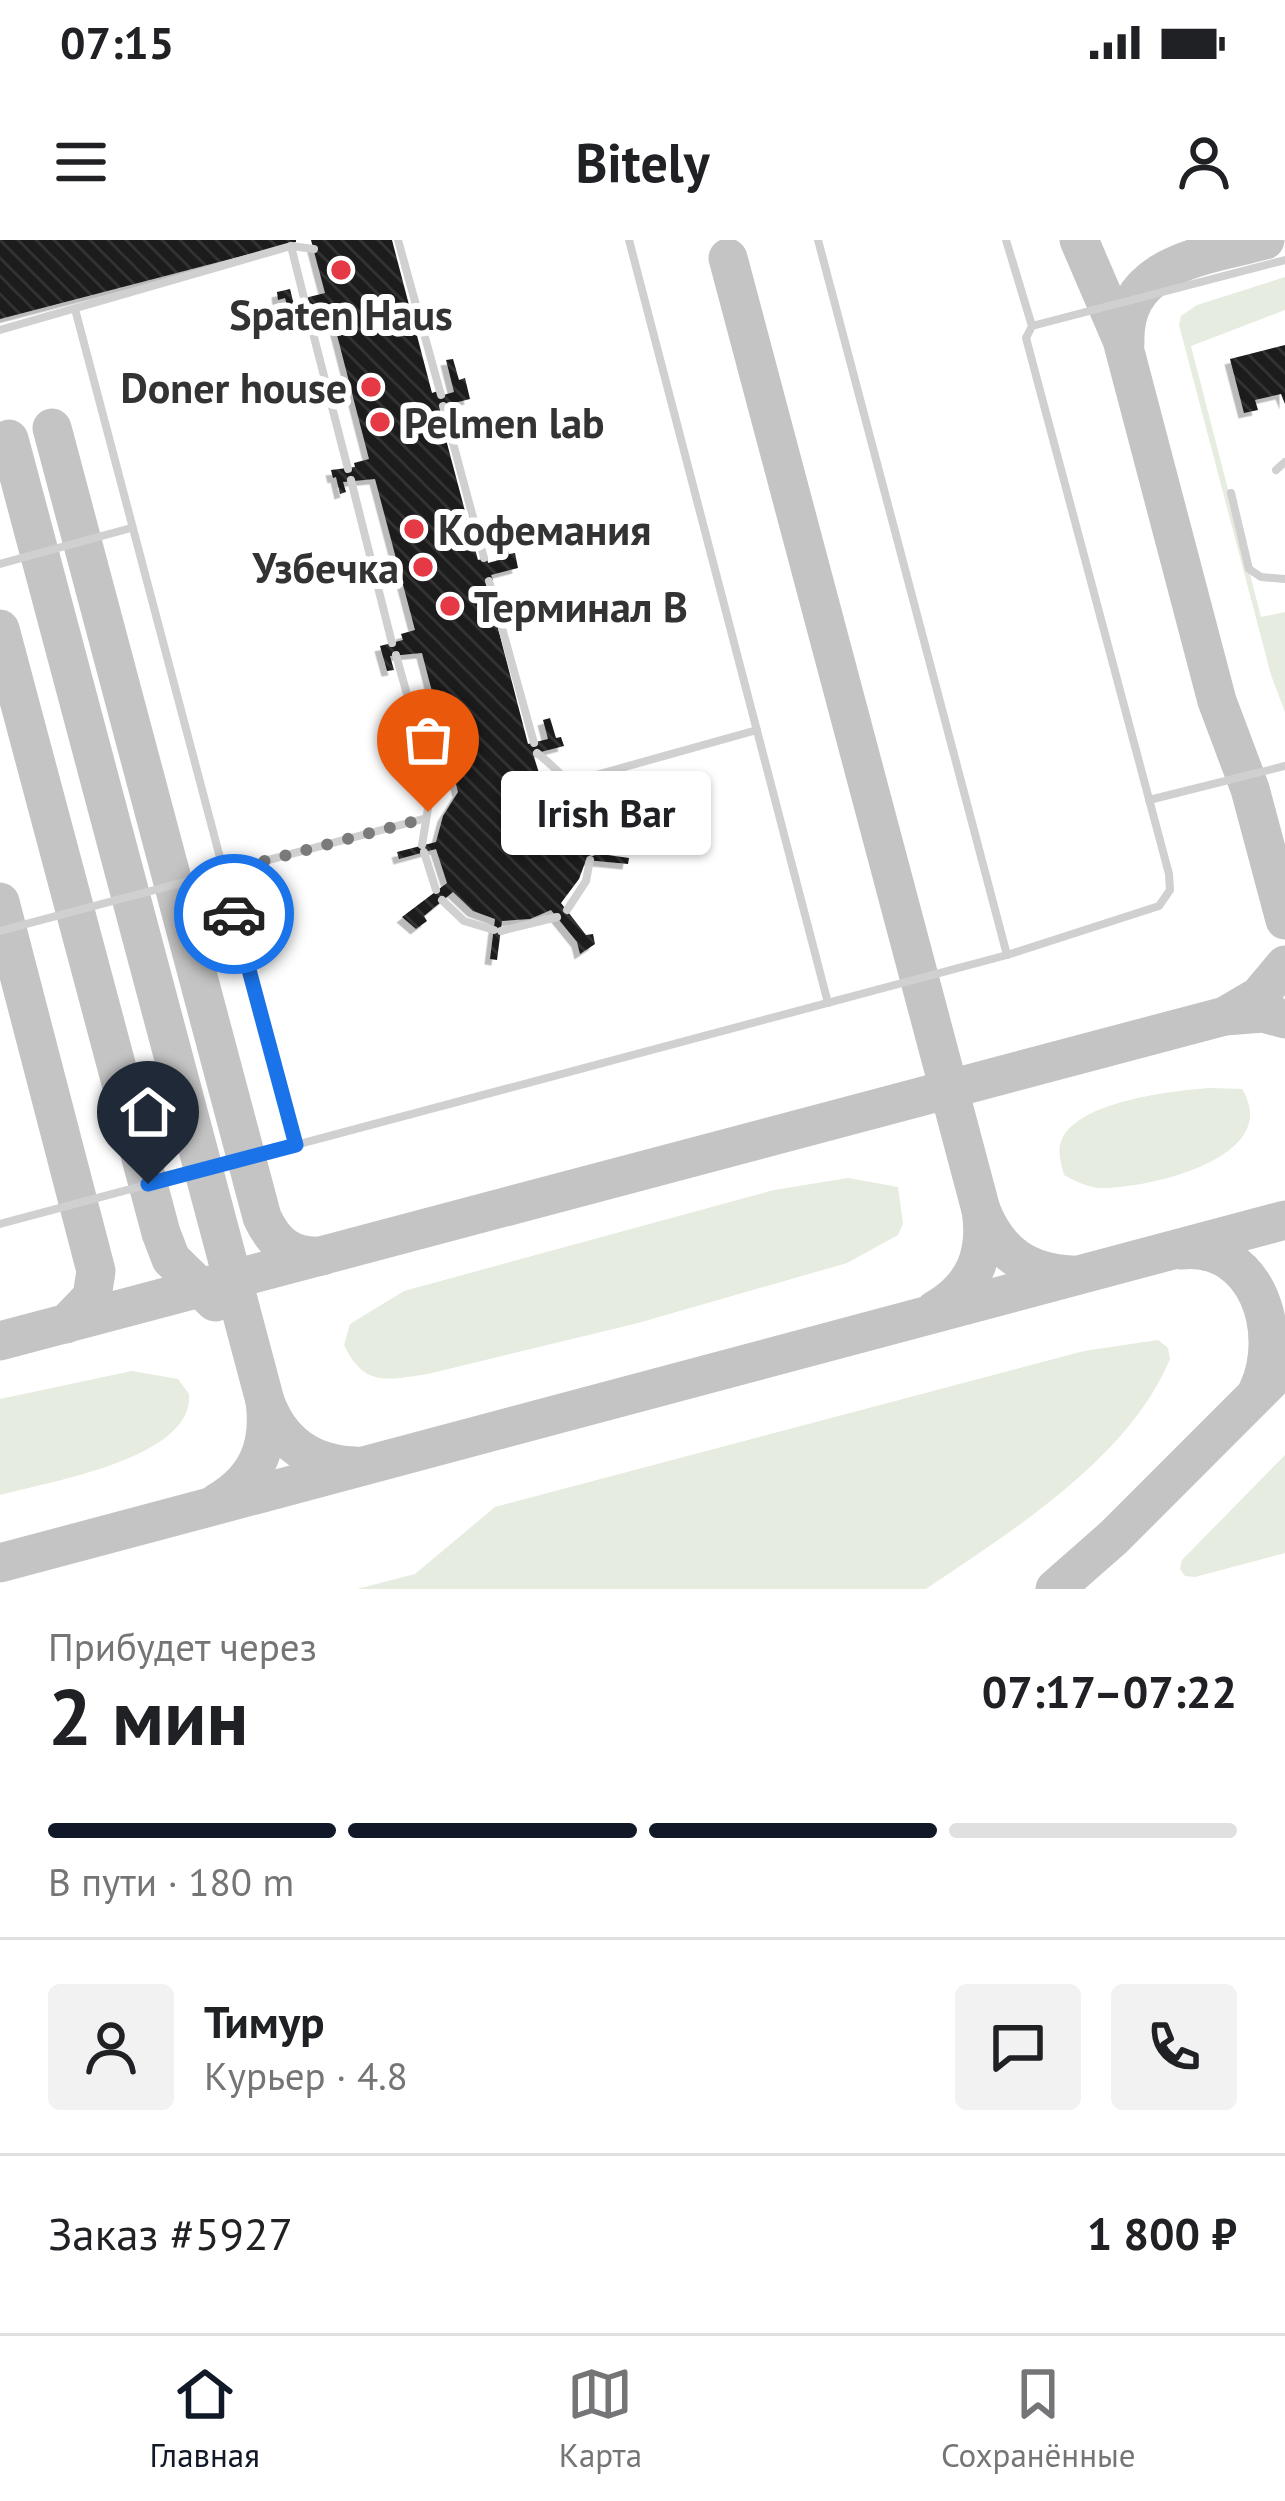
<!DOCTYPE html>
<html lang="ru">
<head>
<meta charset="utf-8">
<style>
	:root { --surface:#fff; --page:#f2f2f2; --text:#202124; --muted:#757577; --line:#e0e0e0; --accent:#111827 }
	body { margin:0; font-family:"PT Sans",sans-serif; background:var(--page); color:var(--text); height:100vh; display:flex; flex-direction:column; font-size:45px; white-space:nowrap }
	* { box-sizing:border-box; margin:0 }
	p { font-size:39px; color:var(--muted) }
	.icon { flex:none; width:66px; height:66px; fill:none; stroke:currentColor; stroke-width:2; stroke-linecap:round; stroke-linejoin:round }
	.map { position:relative; height:1349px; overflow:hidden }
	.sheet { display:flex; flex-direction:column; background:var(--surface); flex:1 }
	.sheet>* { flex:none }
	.pin { position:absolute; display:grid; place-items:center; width:102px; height:102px; color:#fff; margin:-123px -51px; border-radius:50% 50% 50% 0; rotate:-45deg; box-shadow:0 0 12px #0007 }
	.pin .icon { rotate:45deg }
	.courier { position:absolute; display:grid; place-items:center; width:120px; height:120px; margin:-60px; border:9px solid #1a73e8; border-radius:50%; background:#fff; color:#222; box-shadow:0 3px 15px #0007 }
	.bubble { position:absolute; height:84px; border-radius:12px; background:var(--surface); box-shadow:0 3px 9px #0004; font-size:39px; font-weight:600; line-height:84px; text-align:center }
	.head em { font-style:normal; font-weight:600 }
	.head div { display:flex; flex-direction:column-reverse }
	.head { display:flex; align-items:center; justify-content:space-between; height:204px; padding:0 48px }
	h1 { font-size:78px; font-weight:600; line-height:90px }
	.bar { display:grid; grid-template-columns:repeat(4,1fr); gap:18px 12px; align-content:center; height:144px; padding:0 48px }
	.bar i { height:15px; border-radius:9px; background:var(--line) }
	.bar .selected { background:var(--accent) }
	.bar p { grid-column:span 4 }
	.line { display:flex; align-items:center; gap:30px; padding:0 48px; border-top:3px solid var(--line) }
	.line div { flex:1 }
	.round { display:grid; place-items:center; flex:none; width:126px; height:126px; border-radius:12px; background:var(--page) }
	.status { display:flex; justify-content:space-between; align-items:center; height:84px; padding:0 60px; background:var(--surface); direction:ltr }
	.status svg { height:33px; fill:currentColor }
	header { display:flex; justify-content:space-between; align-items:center; height:156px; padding:0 48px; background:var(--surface); font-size:54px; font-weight:600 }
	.menu { display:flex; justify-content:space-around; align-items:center; height:168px; border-top:3px solid var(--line); background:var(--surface); font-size:33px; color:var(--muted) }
	.menu a { display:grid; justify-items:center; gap:6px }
	.menu .selected { color:var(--accent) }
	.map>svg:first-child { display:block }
	.grass { fill:#e6ecdf }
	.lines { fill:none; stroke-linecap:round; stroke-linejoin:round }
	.taxiway { stroke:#c4c4c4; stroke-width:39 }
	.building { fill:url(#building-back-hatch); filter:url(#shadow) }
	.service { stroke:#d0d0d0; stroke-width:8 }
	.done { stroke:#7a7a7a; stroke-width:12; stroke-dasharray:0 21.6 }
	.route { stroke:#1a73e8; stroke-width:15 }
	.poi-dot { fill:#e63946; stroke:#fff; stroke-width:4.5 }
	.labels { text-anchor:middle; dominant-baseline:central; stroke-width:12; stroke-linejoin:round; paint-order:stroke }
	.poi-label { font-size:42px; font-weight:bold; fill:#333; stroke:#fff; text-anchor:start }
</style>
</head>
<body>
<div class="status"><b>07:15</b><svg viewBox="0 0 49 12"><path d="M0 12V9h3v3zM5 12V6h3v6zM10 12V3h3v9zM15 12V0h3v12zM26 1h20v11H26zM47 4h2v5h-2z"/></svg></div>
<header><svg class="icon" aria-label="menu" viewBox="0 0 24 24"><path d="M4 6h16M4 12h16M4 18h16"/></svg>Bitely<svg class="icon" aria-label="person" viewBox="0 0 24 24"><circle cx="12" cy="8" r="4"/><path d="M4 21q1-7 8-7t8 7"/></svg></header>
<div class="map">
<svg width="1285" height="1349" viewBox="0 0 1285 1349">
	<defs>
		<pattern id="building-back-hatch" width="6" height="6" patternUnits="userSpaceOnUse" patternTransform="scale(3)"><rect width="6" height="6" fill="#1a1a1a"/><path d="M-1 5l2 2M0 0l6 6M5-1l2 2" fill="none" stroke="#333"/></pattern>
		<filter id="shadow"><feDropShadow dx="-5.5" dy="5.5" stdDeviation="0" flood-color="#0004"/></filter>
	</defs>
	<rect width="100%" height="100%" fill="#fff"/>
	<g class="grass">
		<path d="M 1285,37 L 1285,70 L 1191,106 L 1261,377 L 1285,372 L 1285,472 L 1271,435 L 1179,85 L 1181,76 L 1197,65 Z"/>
		<path d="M 1209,848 L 1242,849 C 1285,919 1144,949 1100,948 C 1087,947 1075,941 1064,935 C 1061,923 1056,910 1063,897 C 1083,861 1171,851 1209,848 Z"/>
		<path d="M 848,938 L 898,947 L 903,984 L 898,995 L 847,1023 L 638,1083 L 428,1134 C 386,1140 364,1147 344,1105 L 350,1084 L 404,1051 L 774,950 Z"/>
		<path d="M 1158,1100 L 1168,1108 L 1170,1119 C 1129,1218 1012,1291 926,1349 L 357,1349 L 415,1334 L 495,1267 L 1084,1111 Z"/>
		<path d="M 132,1131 L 178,1139 L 189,1154 C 195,1218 48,1242 0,1255 L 0,1159 Z"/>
		<path d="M 1285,1215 L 1285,1313 L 1195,1337 L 1185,1336 L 1180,1329 L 1182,1320 Z"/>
	</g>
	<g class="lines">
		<g class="taxiway">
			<path d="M 1079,0 L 1122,100 L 1217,461 L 1250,549 L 1285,680"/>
			<path d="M 728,18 L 981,970 C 988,1014 974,1048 935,1070"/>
			<path d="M 1125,103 C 1122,22 1206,16 1265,0"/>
			<path d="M 52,188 L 262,977 C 274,1004 291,1018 322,1016"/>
			<path d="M 9,199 L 265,1161 C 280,1203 312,1225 356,1226"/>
			<path d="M 0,389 L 161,993 L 171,1019 L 215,1062"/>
			<path d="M 0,662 L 96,1031 L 92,1057 L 66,1084"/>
			<path d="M 1225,776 L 1263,773 L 1285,779"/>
			<path d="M 981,970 C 998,1013 1027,1033 1072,1035"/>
			<path d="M 1182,1010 C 1257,1003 1285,1092 1258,1150"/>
			<path d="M 0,1101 L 1225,776 L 1259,756 L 1285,725"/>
			<path d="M 218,1262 C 257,1239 271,1206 265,1161"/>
			<path d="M 0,1323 L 1285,980"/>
			<path d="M 1055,1349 L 1114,1297 L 1285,1126"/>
		</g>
	</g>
	<g class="building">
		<path d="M 0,0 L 296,0 L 296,2 L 0,79 Z"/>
		<path d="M 311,0 L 392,0 L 432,153 L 438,151 L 440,156 L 454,152 L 446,120 L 453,119 L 459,140 L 465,138 L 470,159 L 442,166 L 444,172 L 439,173 L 478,320 L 487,318 L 488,323 L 503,319 L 496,293 L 503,291 L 509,314 L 515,313 L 518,328 L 491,335 L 493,340 L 486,342 L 528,504 L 548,499 L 543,480 L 550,478 L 556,498 L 561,497 L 564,506 L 533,514 L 540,536 L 559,548 L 577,568 L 585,592 L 587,612 L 629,618 L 628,624 L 586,620 L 579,639 L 561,663 L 586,695 L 593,694 L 595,704 L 580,714 L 577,702 L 551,670 L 530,679 L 502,681 L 497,720 L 490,719 L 495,679 L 473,671 L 453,652 L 424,676 L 427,681 L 416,689 L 402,677 L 447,643 L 436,609 L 399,619 L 397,612 L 436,602 L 443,576 L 458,552 L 422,413 L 390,416 L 394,430 L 387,431 L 380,406 L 403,400 L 401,394 L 415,390 L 375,239 L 343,242 L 346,252 L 340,254 L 336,237 L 333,238 L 331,230 L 355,227 L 354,223 L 369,219 L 329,64 L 296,73 L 300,87 L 293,89 L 285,58 L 278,60 L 277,52 L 290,49 L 293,61 L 325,53 Z"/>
		<path d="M 1285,105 L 1285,164 L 1281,154 L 1255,160 L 1258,170 L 1244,173 L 1230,119 Z"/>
	</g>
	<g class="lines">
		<g class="service">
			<path d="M 398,0 L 441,155"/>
			<path d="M 629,0 L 828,763"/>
			<path d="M 818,0 L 1007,715"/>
			<path d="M 291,6 L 304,58"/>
			<path d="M 75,69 L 296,905"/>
			<path d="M 307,70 L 348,229"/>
			<path d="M 1032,86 L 1285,20"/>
			<path d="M 0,90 L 291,6 L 314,9"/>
			<path d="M 443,166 L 484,318"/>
			<path d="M 1276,230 L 1285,222"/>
			<path d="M 351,240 L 392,403"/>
			<path d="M 1231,253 L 1249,329 L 1261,337 L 1285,339"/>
			<path d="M 0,324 L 131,288"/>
			<path d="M 489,341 L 534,503"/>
			<path d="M 396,415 L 432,544 L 422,605"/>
			<path d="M 537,513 C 571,540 593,567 592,612"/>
			<path d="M 571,542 L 757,490"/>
			<path d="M 1149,560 L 1285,526"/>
			<path d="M 424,612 L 436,650"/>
			<path d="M 442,660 L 464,681 L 494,690"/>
			<path d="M 567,670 L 586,641 L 590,620"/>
			<path d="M 0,691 L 423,579"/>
			<path d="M 501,691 L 557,677"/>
			<path d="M 0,984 L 1007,715 L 1159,666 L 1170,650 L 1169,634 L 1026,98 L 1032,86 L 1006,0"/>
		</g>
	</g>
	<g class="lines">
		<path class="done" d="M 234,674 L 223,632 L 423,579 L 428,572"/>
		<path class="route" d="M 148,944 L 296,905 L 234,674"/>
	</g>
	<g class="poi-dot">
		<circle cx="341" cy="30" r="12"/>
		<circle cx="371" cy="147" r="12"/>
		<circle cx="380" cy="182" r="12"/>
		<circle cx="414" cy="289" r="12"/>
		<circle cx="423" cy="327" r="12"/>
		<circle cx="450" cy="366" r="12"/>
	</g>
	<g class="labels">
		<g class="poi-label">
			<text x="341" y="74" text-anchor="middle">Spaten Haus</text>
			<text x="347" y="147" text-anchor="end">Doner house</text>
			<text x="404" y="182">Pelmen lab</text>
			<text x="438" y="289">Кофемания</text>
			<text x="399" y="327" text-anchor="end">Узбечка</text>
			<text x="474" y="366">Терминал B</text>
		</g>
	</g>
</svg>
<div class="pin" style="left:428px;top:572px;background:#ea580c"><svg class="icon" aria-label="bag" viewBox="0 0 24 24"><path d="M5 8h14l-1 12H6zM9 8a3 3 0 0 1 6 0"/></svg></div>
<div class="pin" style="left:148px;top:944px;background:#1f2937"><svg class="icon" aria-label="home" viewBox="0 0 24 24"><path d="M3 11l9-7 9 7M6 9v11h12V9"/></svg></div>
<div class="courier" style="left:234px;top:674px"><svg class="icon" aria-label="car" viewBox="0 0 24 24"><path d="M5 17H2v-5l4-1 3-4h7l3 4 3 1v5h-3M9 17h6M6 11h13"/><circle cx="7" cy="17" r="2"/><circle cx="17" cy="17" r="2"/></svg></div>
<div class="bubble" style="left:501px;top:531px;width:210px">Irish Bar</div>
</div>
<section class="sheet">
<div class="head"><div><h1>2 мин</h1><p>Прибудет через</p></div><em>07:17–07:22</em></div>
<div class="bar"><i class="selected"></i><i class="selected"></i><i class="selected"></i><i></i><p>В пути · 180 m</p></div>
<div class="line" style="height:216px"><a class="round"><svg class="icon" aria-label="person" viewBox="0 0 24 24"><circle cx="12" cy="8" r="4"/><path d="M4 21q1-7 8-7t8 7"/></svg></a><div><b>Тимур</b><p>Курьер · 4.8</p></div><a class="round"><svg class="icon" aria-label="chat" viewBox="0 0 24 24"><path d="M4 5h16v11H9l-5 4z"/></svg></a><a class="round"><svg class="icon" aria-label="phone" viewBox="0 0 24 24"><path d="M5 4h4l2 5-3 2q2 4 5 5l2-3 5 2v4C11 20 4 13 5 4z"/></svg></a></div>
<div class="line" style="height:156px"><div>Заказ #5927</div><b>1 800 ₽</b></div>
</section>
<nav class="menu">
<a class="selected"><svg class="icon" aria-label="home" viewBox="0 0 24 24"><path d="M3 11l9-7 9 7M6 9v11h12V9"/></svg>Главная</a>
<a><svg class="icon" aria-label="map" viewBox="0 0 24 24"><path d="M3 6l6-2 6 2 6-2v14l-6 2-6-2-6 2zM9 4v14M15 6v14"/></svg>Карта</a>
<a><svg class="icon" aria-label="saved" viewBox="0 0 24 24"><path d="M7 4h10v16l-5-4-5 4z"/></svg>Сохранённые</a>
</nav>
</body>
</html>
